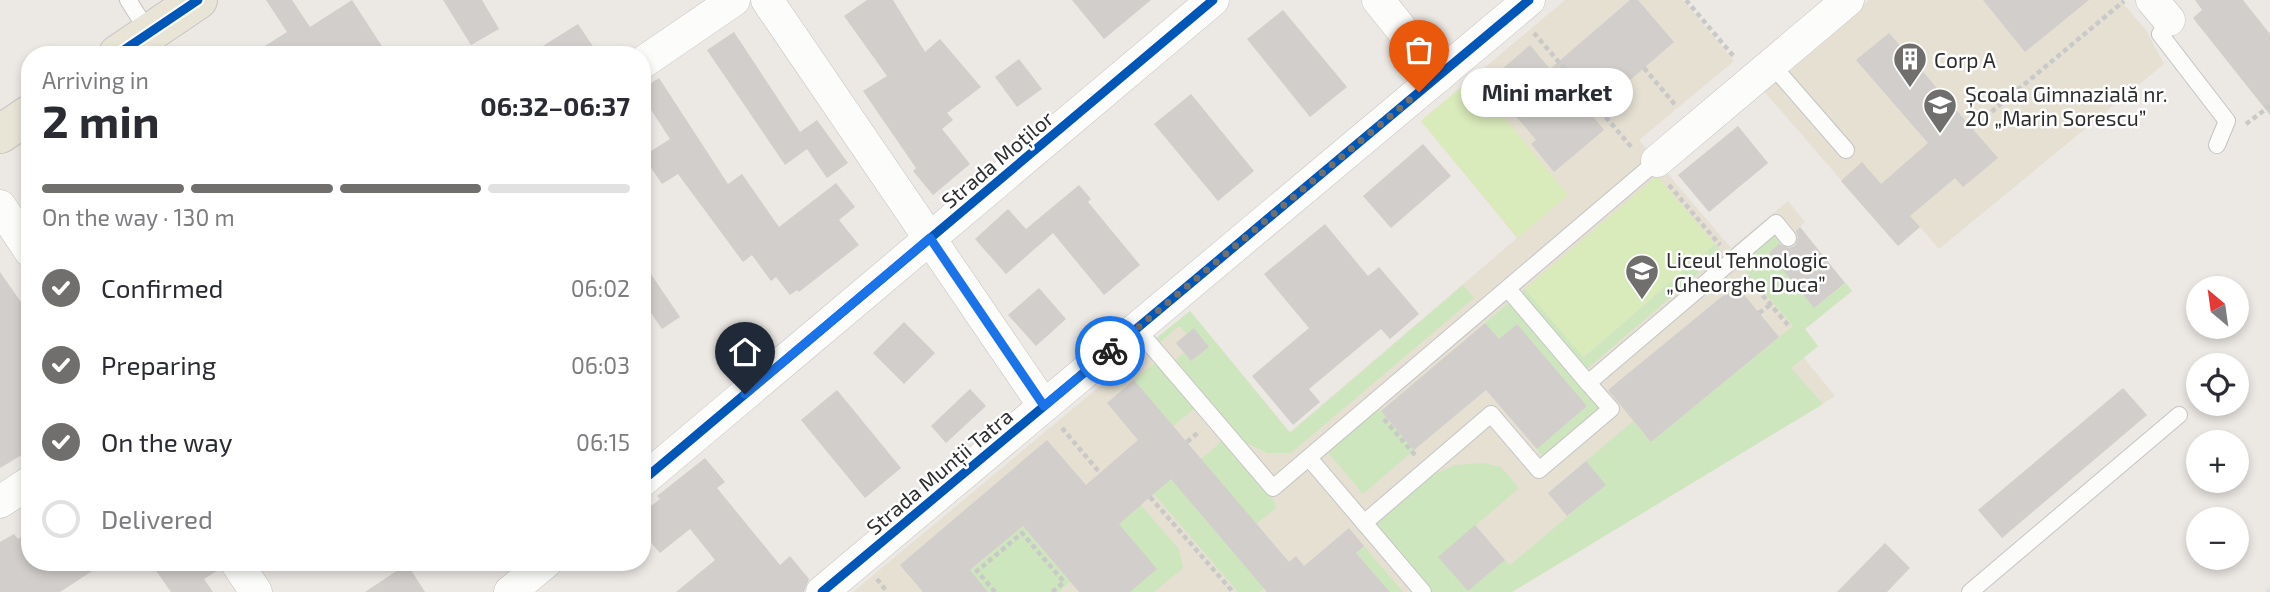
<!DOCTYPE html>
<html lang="en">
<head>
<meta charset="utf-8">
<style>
	:root { --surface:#fff; --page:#f2f2f3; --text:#2b2b33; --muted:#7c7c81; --line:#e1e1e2; --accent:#706f6e }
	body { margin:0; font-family:"Exo 2",sans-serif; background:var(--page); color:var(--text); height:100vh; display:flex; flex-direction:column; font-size:26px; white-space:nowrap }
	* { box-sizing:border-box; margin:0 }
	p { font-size:23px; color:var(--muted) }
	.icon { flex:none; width:38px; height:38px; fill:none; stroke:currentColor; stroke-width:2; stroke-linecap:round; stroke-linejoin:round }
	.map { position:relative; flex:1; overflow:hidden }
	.panel { position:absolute; left:21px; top:46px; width:630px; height:525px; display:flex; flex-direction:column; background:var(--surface); border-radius:28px; box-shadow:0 4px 10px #0003 }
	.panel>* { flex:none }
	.needle { width:46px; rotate:331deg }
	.controls { position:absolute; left:2186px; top:276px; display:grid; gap:14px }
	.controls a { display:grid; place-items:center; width:63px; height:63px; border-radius:50%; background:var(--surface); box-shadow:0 4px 10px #0003; font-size:35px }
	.pin { position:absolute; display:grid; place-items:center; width:60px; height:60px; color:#fff; margin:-72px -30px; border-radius:50% 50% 50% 0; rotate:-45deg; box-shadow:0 0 7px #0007 }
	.pin .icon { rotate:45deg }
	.courier { position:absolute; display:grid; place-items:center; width:70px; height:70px; margin:-35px; border:5px solid #1a73e8; border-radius:50%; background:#fff; color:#222; box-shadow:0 2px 9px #0007 }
	.bubble { position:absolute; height:49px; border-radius:24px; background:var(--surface); box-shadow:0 4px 10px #0003; font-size:23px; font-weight:700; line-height:49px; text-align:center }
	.head em { font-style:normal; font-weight:700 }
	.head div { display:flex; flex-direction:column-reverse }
	.head { display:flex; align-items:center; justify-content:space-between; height:119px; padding:0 21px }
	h1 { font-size:46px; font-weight:700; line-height:52px }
	.bar { display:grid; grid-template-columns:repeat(4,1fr); gap:10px 7px; align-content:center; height:84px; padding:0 21px }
	.bar i { height:9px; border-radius:5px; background:var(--line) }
	.bar .on { background:var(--accent) }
	.bar p { grid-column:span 4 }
	ol { padding:0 21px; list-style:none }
	li { display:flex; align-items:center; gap:21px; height:77px }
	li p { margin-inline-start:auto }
	li .icon { padding:7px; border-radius:50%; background:var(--accent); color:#fff; stroke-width:4 }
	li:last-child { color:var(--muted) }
	li i { width:38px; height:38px; border:4px solid var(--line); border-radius:50% }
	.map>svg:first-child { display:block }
	.education { fill:#e6e0d3 }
	.green { fill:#cee6be }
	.pitch { fill:#d9eabb }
	.building { fill:#d1cecb }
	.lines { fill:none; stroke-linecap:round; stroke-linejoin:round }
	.lane-casing { stroke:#c5c4c5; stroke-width:18 }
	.street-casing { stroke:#c5c4c5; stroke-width:33 }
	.primary-casing { stroke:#c6c5c4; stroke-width:40 }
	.path { stroke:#c9c9c8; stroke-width:4.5; stroke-dasharray:5 3.5; stroke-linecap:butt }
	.lane { stroke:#fcfcfb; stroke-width:16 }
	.street { stroke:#fcfcfb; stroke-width:32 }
	.primary { stroke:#e8e4d6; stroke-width:38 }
	.rail { stroke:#dfdfe1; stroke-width:5 }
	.cycleway-casing { stroke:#fff; stroke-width:13 }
	.cycleway { stroke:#0057b8; stroke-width:9 }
	.done { stroke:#706f6e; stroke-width:7; stroke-dasharray:0 12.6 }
	.route { stroke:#1a73e8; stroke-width:9 }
	.labels { text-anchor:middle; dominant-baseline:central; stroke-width:5; stroke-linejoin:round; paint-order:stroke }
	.poi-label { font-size:21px; fill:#2e2e2e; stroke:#fff; text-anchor:start }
	.street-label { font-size:21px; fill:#2e2e2e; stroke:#fff }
</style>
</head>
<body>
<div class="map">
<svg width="2270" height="592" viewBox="0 0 2270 592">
	<rect width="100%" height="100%" fill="#ece8e4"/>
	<g class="education">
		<path d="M 1565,0 L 1683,0 L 1734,61 L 1639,140 L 1731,248 L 1788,201 L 1805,222 L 1800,227 L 1852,291 L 1805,329 L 1818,346 L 1804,358 L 1835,396 L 1512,592 L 853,592 L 1190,311 L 1290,432 L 1517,238 L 1421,121 Z"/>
		<path d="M 1869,0 L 2120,0 L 2146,30 L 2164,64 L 1939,249 L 1920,227 L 1898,246 L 1763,90 Z"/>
	</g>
	<g class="green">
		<path d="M 1772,234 L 1781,243 L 1769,253 L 1814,308 L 1846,283 L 1852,291 L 1805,329 L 1818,346 L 1791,368 L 1823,404 L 1512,592 L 1429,592 L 1372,526 L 1432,475 L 1455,465 L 1484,463 L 1501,467 L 1519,488 L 1439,557 L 1468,591 L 1505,560 L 1510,565 L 1605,485 L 1586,461 L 1633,421 L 1651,442 L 1793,326 L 1738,262 Z"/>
		<path d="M 1715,244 L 1722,253 L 1587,369 L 1521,292 L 1525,289 L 1584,357 Z"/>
		<path d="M 1463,285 L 1474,298 L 1291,453 L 1268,453 L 1246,443 L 1175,360 L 1184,353 L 1192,361 L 1209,347 L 1194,328 L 1187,334 L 1179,326 L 1158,344 L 1154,340 L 1190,311 L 1290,433 Z"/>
		<path d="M 1510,302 L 1603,412 L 1545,460 L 1537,449 L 1587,406 L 1517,324 L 1499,339 L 1485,323 Z"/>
		<path d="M 1156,362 L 1195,408 L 1173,426 L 1134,380 Z"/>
		<path d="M 1376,406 L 1414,450 L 1363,494 L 1326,450 Z"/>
		<path d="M 1223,440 L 1274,501 L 1276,508 L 1256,524 L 1201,459 Z"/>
		<path d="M 1171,479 L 1264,588 L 1259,592 L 1238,592 L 1154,494 Z"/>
		<path d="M 1141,505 L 1179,549 L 1183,568 L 1154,592 L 1129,592 L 1119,524 Z"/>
		<path d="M 1023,526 L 1070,582 L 1059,592 L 988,592 L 970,571 Z"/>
		<path d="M 1364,546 L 1403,592 L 1390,592 L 1356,553 Z"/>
	</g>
	<g class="pitch">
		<path d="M 1472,78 L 1568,195 L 1518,238 L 1421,121 Z"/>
		<path d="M 1657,176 L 1715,244 L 1583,357 L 1525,289 Z"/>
	</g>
	<g class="building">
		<path d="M 266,0 L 292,0 L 310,27 L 352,0 L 387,54 L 252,54 L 287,32 Z"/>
		<path d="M 443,0 L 482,0 L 499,29 L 471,45 Z"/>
		<path d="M 867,0 L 893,0 L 925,52 L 940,39 L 981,87 L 947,113 L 953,120 L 942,129 L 970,164 L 933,195 L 913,171 L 916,168 L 863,91 L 887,76 L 844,16 Z"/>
		<path d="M 1072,0 L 1151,0 L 1104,39 Z"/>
		<path d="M 1630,0 L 1638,0 L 1674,42 L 1591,114 L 1604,130 L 1554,172 L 1531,144 L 1536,140 L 1508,107 L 1504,110 L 1482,86 L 1530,45 L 1550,69 Z"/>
		<path d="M 1983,0 L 2089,0 L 2025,52 Z"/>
		<path d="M 2195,0 L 2243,0 L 2270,34 L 2270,115 L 2193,18 L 2202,10 Z"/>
		<path d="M 1283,10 L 1347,87 L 1310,117 L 1247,39 Z"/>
		<path d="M 578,24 L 598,54 L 530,54 Z"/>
		<path d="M 734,32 L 800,132 L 817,120 L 848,163 L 827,178 L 807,149 L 785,165 L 707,50 Z"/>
		<path d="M 1889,33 L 1998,158 L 1963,187 L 1955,178 L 1910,216 L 1920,227 L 1898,246 L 1841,181 L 1862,162 L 1881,184 L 1928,143 L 1856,60 Z"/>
		<path d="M 1019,59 L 1042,89 L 1017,107 L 995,77 Z"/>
		<path d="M 659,78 L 728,184 L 742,174 L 779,227 L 836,183 L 855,207 L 839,220 L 859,245 L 799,292 L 797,290 L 790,295 L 776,277 L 771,281 L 752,255 L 743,262 L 678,174 L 662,184 L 643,156 L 670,139 L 642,96 L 642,89 Z"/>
		<path d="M 1191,94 L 1254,171 L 1218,201 L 1154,124 Z"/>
		<path d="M 1738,126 L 1768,163 L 1709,212 L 1678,175 Z"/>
		<path d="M 1423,144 L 1451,176 L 1391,228 L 1363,196 Z"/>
		<path d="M 1079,185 L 1091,199 L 1088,202 L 1140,265 L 1104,295 L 1053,233 L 1006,274 L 975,239 L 1008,209 L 1026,229 Z"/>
		<path d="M 1325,224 L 1368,276 L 1379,267 L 1419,314 L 1390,339 L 1381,329 L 1309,389 L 1320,402 L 1293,425 L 1252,376 L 1309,328 L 1264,274 Z"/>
		<path d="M 1800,227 L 1845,283 L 1814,308 L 1769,253 L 1779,244 L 1789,248 L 1795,246 L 1798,237 L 1796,231 Z"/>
		<path d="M 642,261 L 680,317 L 662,329 L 642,300 Z"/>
		<path d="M 0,272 L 30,315 L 30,450 L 0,468 Z"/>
		<path d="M 1736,285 L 1779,337 L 1651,442 L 1608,390 Z"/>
		<path d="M 1039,288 L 1066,319 L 1036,346 L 1008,315 Z"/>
		<path d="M 904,322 L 935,353 L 904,384 L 873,353 Z"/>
		<path d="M 1485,323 L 1499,339 L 1517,324 L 1587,406 L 1537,449 L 1486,390 L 1414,450 L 1381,411 Z"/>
		<path d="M 1194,328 L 1209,347 L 1191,361 L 1176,343 Z"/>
		<path d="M 1134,380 L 1289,562 L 1296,556 L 1304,566 L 1349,528 L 1364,546 L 1356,553 L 1390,592 L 1267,592 L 1171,479 L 1119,524 L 1157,569 L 1130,592 L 1079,592 L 1023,526 L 970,570 L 988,592 L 923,592 L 900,565 L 1047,440 L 1086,485 L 1138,440 L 1107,403 Z"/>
		<path d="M 2123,388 L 2147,415 L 2002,538 L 1978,510 Z"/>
		<path d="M 970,389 L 986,406 L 946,443 L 931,426 Z"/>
		<path d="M 837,390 L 901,468 L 865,498 L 801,420 Z"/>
		<path d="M 705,458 L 725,482 L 717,488 L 780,565 L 790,556 L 809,579 L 804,592 L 676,592 L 715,560 L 690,529 L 660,553 L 642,532 L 642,513 L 660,499 L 657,496 Z"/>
		<path d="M 1586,461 L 1606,485 L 1567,516 L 1548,493 Z"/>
		<path d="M 1475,525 L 1505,560 L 1468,591 L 1438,557 Z"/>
		<path d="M 30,531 L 30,562 L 106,562 L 60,592 L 0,592 L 0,542 L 14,534 L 18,539 Z"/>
		<path d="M 1885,543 L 1910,568 L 1887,592 L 1837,592 Z"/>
		<path d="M 150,562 L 218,562 L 220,569 L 204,579 L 213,592 L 171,592 Z"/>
		<path d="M 407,564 L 425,592 L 365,592 Z"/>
	</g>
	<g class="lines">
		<g class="lane-casing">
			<g id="lane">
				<path d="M 128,0 L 149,33"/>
				<path d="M 2169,20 L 2160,34 L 2227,121 L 2217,145"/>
				<path d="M 1772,65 L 1846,150"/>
				<path d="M 1508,289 L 1588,383 L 1776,223 L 1788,238"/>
				<path d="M 1137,329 L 1273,488 L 1657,161"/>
				<path d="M 1309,458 L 1423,592"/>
				<path d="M 1364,523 L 1491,414 L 1539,470 L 1611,409 L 1588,383"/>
				<path d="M 1970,592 L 2179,415"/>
			</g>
		</g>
		<g class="street-casing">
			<g id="street">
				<path d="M 767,0 L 1044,406"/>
				<path d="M 1378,0 L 1439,76"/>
				<path d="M 2152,0 L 2169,20"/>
				<path d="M 642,63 L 734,0"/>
				<path d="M 1657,161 L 1848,0"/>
				<path d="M 0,206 L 30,251"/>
				<path d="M 642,481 L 1213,0"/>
				<path d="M 0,502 L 30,482"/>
				<path d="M 236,562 L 256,592"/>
				<path d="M 510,592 L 546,562"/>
				<path d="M 822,592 L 1529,0"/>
			</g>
		</g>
		<g class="primary-casing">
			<g id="primary">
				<path d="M 118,54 L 198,0"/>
				<path d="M 0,134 L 30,114"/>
			</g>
		</g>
		<g class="path">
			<path d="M 1686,0 L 1735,58"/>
			<path d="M 1534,33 L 1633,149"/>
			<path d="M 1644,68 L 1677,107"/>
			<path d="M 1562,93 L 1575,81"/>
			<path d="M 2246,124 L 2270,106"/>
			<path d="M 1972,128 L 2124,1"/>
			<path d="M 1669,185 L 1720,245"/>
			<path d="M 1746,276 L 1788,325"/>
			<path d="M 1759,313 L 1770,305"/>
			<path d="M 1384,419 L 1415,455"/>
			<path d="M 1062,428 L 1100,473"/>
			<path d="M 1187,442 L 1200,431"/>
			<path d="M 1150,497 L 1233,592"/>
			<path d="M 877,579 L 887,592"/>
			<path d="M 995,592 L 977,571 L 1022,533 L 1064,582 L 1052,592"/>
		</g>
		<use href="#lane" class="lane"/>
		<use href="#street" class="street"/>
		<use href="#primary" class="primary"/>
		<path class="rail" d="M 2268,592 L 2270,590"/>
		<g class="cycleway-casing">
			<g id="cycleway">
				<path d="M 118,54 L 198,0"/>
				<path d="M 642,481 L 1213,0"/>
				<path d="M 822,592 L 1529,0"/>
			</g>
		</g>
		<use href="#cycleway" class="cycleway"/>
	</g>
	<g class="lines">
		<path class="done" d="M 1110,351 L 1419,92"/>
		<path class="route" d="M 745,394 L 930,238 L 1044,406 L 1110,351"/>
	</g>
	<defs>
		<g id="building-pin" transform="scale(1.75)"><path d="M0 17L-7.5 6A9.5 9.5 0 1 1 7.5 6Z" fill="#706f6e" stroke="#fff"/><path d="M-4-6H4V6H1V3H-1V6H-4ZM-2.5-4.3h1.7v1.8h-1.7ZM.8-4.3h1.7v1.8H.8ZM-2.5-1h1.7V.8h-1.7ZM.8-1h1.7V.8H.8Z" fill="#fff"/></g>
		<g id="school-pin" transform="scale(1.75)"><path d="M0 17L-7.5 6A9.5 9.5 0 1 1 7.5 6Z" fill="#706f6e" stroke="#fff"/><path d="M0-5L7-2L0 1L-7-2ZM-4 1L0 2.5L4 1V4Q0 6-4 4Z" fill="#fff"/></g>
	</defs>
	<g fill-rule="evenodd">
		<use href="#building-pin" x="1910" y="59"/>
		<use href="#school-pin" x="1940" y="105"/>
		<use href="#school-pin" x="1642" y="271"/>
	</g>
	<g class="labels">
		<g class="poi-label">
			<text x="1934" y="59">Corp A</text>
			<text x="1965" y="93">Școala Gimnazială nr.<tspan x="1965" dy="24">20 „Marin Sorescu”</tspan></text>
			<text x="1666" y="259">Liceul Tehnologic<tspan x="1666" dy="24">„Gheorghe Duca”</tspan></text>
		</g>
		<g class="street-label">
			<text transform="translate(997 159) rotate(-40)">Strada Moților</text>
			<text transform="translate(939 471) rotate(-40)">Strada Munții Tatra</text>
		</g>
	</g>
</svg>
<div class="controls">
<a><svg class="needle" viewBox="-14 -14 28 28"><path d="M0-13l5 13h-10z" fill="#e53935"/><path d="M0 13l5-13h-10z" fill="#7c7c81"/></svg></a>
<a><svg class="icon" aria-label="locate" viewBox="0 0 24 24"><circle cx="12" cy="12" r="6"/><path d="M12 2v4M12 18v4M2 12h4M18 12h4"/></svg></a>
<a>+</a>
<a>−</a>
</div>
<div class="pin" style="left:1419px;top:92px;background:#ea580c"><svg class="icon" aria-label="bag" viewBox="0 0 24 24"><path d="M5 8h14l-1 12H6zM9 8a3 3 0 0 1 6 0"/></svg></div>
<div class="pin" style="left:745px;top:394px;background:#1f2937"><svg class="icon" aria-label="home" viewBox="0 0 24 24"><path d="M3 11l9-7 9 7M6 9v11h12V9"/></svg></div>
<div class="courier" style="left:1110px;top:351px"><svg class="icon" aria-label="bike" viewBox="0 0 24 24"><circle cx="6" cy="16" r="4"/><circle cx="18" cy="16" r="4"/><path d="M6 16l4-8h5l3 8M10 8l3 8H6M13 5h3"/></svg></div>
<div class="bubble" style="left:1461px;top:68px;width:172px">Mini market</div>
<section class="panel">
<div class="head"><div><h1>2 min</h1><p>Arriving in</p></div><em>06:32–06:37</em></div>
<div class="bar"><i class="on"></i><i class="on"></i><i class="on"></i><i></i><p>On the way · 130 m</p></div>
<ol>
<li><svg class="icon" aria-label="check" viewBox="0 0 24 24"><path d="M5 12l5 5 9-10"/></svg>Confirmed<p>06:02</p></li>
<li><svg class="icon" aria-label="check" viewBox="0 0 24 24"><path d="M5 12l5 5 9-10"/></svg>Preparing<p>06:03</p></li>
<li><svg class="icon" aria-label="check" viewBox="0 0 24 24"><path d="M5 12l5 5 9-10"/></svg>On the way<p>06:15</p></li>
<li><i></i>Delivered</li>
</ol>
</section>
</div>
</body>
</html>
